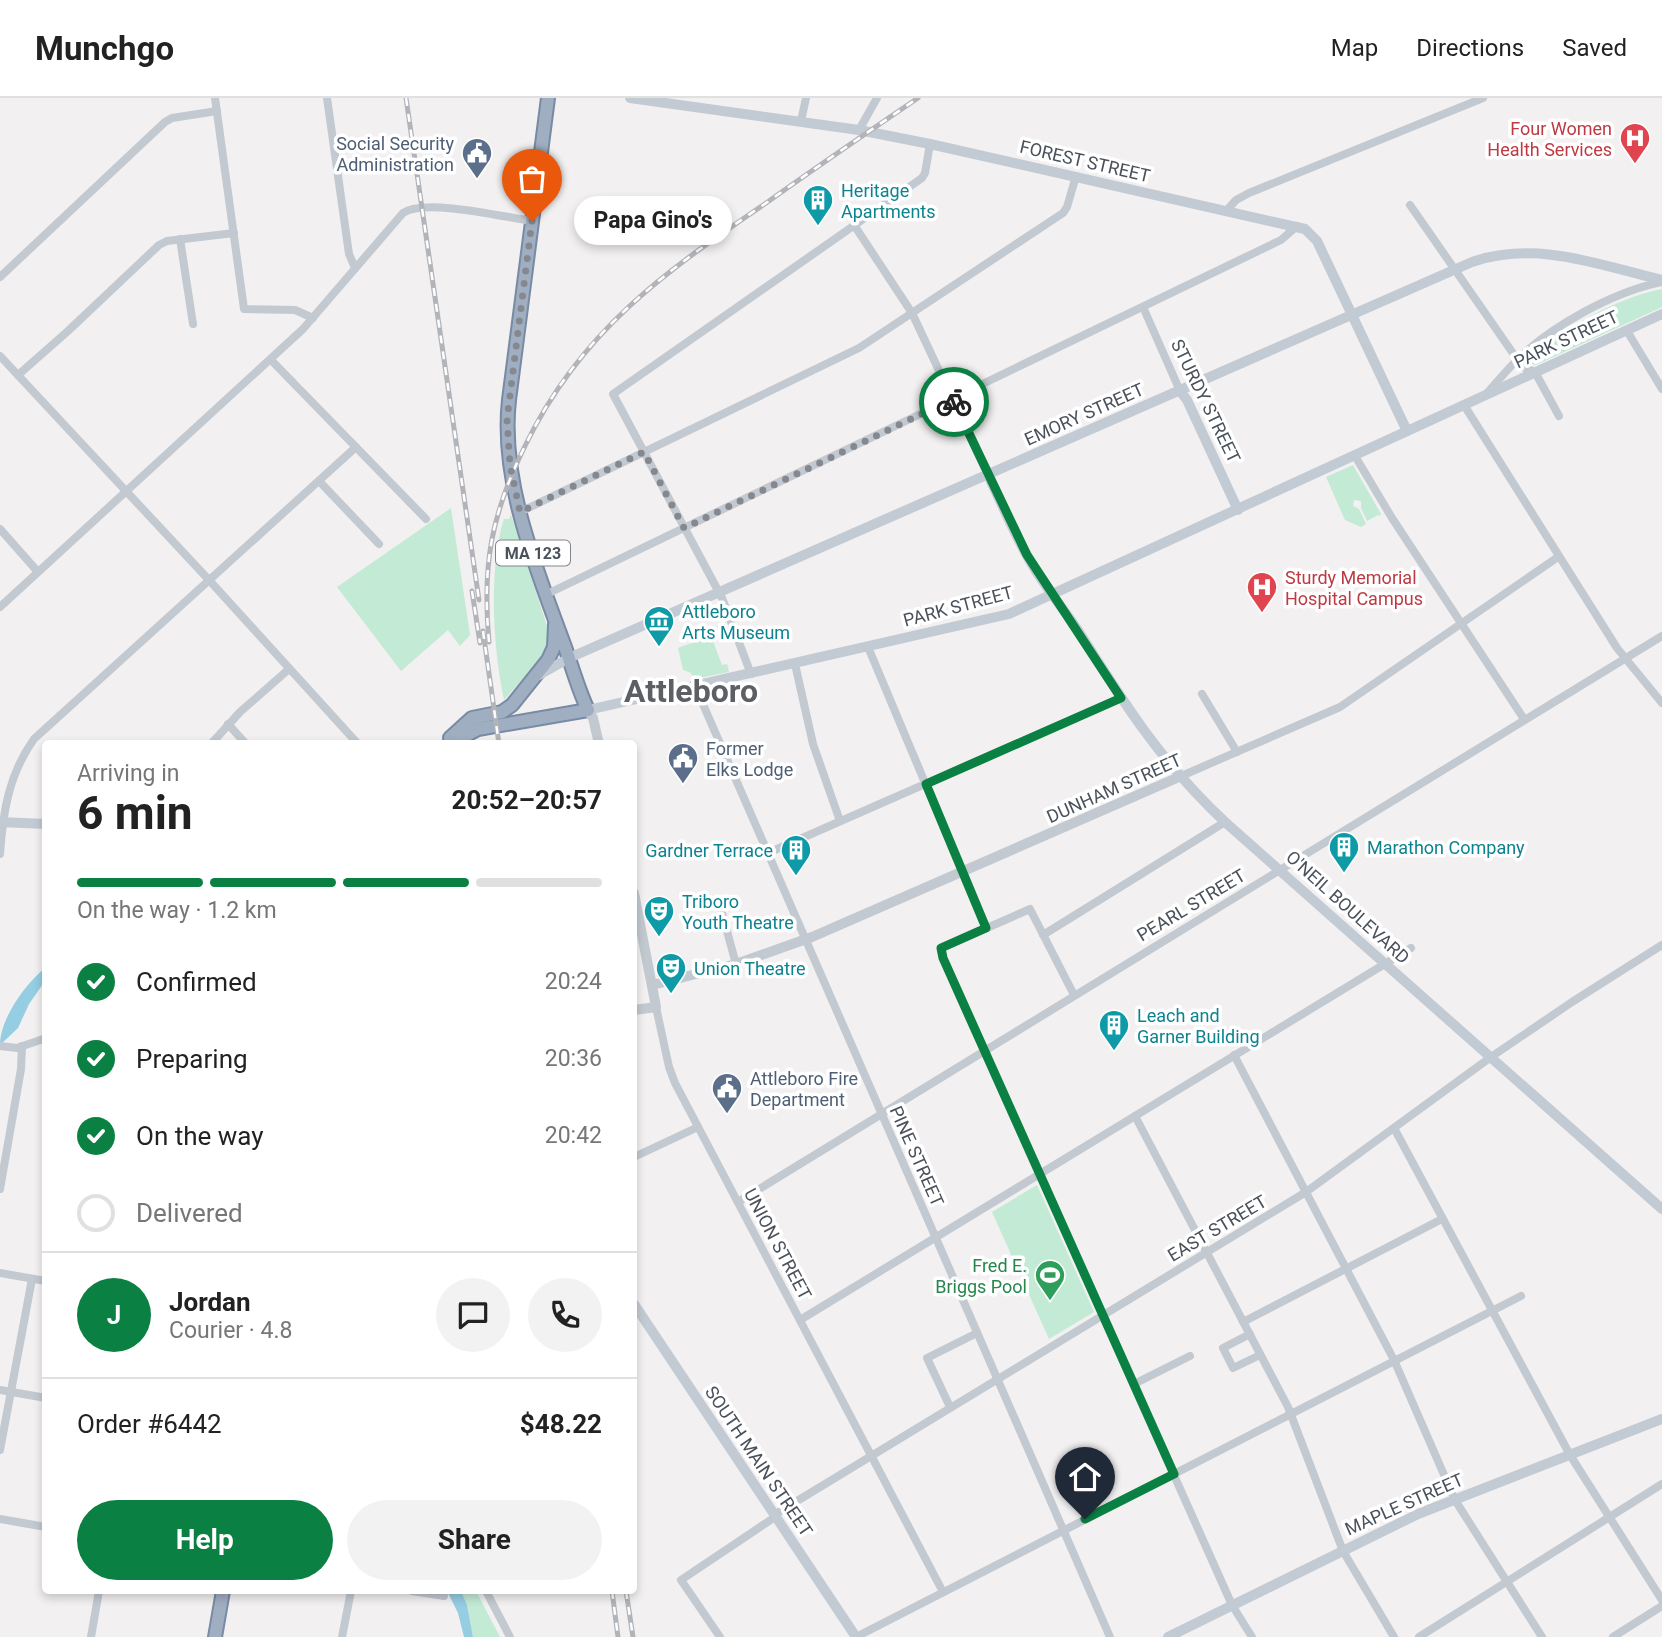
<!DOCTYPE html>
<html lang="en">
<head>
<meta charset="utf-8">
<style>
	:root { --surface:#fff; --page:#f2f2f2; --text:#222; --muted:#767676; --line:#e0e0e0; --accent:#0b8043 }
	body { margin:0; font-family:Roboto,sans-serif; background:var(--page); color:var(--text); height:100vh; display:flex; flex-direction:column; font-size:26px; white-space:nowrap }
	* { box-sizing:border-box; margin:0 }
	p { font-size:23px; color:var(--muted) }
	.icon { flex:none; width:38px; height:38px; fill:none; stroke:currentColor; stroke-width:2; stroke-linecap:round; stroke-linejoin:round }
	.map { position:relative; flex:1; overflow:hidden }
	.drawer { position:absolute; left:42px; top:642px; width:595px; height:854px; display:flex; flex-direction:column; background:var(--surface); border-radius:7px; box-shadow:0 4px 10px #0003 }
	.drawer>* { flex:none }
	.pin { position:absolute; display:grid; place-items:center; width:60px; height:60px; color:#fff; margin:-72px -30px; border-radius:50% 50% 50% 0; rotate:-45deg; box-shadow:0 0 7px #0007 }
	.pin .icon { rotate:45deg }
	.courier { position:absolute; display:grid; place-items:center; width:70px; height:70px; margin:-35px; border:5px solid #0b8043; border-radius:50%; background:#fff; color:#222; box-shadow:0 2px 9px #0007 }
	.bubble { position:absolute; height:49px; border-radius:24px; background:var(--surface); box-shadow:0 4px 10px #0003; font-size:23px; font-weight:700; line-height:49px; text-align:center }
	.summary em { font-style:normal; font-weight:700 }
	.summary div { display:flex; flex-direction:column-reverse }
	.summary { display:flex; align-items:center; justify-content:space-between; height:119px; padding:0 35px }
	h1 { font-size:46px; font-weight:700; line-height:52px }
	.bar { display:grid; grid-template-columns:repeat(4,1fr); gap:10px 7px; align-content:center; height:84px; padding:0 35px }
	.bar i { height:9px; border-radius:5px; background:var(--line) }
	.bar .on { background:var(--accent) }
	.bar p { grid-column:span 4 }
	.line { display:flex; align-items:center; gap:18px; padding:0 35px; border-top:2px solid var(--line) }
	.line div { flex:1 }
	.round { display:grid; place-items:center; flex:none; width:74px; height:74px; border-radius:37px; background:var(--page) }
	ol { padding:0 35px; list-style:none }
	li { display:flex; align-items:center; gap:21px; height:77px }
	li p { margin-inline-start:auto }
	li .icon { padding:7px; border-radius:50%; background:var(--accent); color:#fff; stroke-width:4 }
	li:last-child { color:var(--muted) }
	li i { width:38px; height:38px; border:4px solid var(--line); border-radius:50% }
	.cta { display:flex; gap:14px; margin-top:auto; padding:14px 35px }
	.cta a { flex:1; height:80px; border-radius:42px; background:var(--accent); color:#fff; font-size:28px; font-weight:700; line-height:80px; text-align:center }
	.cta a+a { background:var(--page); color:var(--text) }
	header { display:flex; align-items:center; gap:42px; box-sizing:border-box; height:98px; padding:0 35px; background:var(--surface); border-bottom:2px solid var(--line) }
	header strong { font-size:33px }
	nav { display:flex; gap:38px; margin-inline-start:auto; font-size:24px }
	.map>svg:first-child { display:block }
	.green { fill:#c3ead5 }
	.water { fill:#95cde2 }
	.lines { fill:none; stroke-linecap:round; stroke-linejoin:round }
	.trunk-casing { stroke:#788aa4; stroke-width:16 }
	.minor { stroke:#c2c9d0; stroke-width:8 }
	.tertiary { stroke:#c2c9d0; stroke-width:10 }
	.secondary { stroke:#c2cad4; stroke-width:10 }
	.trunk { stroke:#a0aec2; stroke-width:12 }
	.rail-casing { stroke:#b2b4b9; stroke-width:5 }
	.rail { stroke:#fff; stroke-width:2.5; stroke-dasharray:8; stroke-linecap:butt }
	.done { stroke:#85898f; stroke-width:7; stroke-dasharray:0 12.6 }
	.route { stroke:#0b8043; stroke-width:9 }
	.labels { text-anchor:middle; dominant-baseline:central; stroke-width:7; stroke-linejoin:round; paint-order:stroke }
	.shield { fill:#fff; stroke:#80858c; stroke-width:2 }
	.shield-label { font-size:16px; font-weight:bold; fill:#4a515b }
	.health-label { font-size:18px; fill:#be3a42; stroke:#fff; text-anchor:end }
	.service-label { font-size:18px; fill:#4e5e75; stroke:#fff; text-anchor:start }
	.street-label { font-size:18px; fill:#4a515b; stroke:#fff }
	.culture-label { font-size:18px; fill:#0d838f; stroke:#fff; text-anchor:start }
	.leisure-label { font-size:18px; fill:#27864d; stroke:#fff; text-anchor:end }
	.town-label { font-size:32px; font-weight:bold; fill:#5d5f64; stroke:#fff }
</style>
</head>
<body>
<header>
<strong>Munchgo</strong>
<nav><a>Map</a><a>Directions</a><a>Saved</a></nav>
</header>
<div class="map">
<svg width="1662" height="1539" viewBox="0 0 1662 1539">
	<rect width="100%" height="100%" fill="#f2f0f0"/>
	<g class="green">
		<path d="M 1662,191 L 1662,209 L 1536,267 L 1529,265 L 1531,258 C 1568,228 1614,201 1662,191 Z"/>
		<path d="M 1353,367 L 1381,416 L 1380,418 L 1378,417 L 1367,423 L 1361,410 L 1361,403 L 1354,402 L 1353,408 L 1359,411 L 1366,426 L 1361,429 L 1345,422 L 1326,379 Z"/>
		<path d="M 451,410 L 470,537 L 460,548 L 448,532 L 401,573 L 337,489 Z"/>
		<path d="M 511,417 L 547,528 L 549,543 L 544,557 L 504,602 C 493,550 489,479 502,427 L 504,421 L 509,421 Z"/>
		<path d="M 711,538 L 722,567 L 727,566 L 729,574 L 694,581 L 691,575 L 683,572 L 678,550 Z"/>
		<path d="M 1037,1087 L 1094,1214 L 1049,1241 L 992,1114 Z"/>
		<path d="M 461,1493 L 476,1493 L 500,1539 L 473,1539 L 467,1507 Z"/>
	</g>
	<g class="water">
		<path d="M 45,870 L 45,883 L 29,906 L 18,930 L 0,947 C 0,921 25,886 45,870 Z"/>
		<path d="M 447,1493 L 461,1493 L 467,1507 L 473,1539 L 464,1539 L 458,1515 Z"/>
	</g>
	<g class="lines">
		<g class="trunk-casing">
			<g id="trunk">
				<path d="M 450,640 L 472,620 L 502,614 L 512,607 L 548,562 L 554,549 L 555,527"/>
				<path d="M 450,646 L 478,631 L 588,612 C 577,589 571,564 562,541 C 535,467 500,382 509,302 L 548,0"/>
				<path d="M 215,1539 L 223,1493"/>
			</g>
		</g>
		<g class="minor">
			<path d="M 215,0 L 244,211 L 295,212 L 313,220"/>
			<path d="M 327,0 L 349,156 L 355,170"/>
			<path d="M 801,23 L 806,0"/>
			<path d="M 859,32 L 877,0"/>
			<path d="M 1410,107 L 1517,261 L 1525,270 L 1535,274 L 1559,318"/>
			<path d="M 1227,112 L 1236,102 L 1249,95 L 1483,0"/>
			<path d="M 854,127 L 912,215 L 988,377"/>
			<path d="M 180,141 L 193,226"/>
			<path d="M 0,179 L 165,24 L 172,20 L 217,13"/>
			<path d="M 1143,209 L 1180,293"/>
			<path d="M 1627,233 L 1662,291"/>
			<path d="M 0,258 L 209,482 L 358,646"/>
			<path d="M 271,262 L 426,421"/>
			<path d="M 18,277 L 68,233 L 159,147 L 167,143 L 234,135"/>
			<path d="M 1487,295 C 1497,284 1506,273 1516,263 C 1551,228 1613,194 1662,184"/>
			<path d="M 1464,307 L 1617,550 L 1662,605"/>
			<path d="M 1355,358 L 1392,420 L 1524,621"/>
			<path d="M 319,383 L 379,446"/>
			<path d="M 520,414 L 859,250 L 1063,115 L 1067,109 L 1076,78"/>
			<path d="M 0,431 L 38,474"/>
			<path d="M 547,496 L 1281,142 L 1297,128"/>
			<path d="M 0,509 L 303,231 L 403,115 C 426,100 503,119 532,123"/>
			<path d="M 868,549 L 986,830"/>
			<path d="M 795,566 L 813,646 L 840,723"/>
			<path d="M 751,576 L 722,500 L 613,296 L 922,80 L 925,75 L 930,46"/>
			<path d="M 695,588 L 1110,1539"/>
			<path d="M 1202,596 L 1237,654"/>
			<path d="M 228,626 L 246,646"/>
			<path d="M 211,646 L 240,614 L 289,571"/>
			<path d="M 1179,679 L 1340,609 L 1558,459"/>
			<path d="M 768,755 L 1121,600"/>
			<path d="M 0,756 C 3,713 9,676 34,641 L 356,349"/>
			<path d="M 719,804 L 736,866"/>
			<path d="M 1043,837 L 1225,724"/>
			<path d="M 1074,897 L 1030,811 L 941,850 L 943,860 L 1232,1507 L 1252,1539"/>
			<path d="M 656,909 L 669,969 L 675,985 L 943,1494"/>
			<path d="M 0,948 L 17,950 L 46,940"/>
			<path d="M 1234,957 L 1394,1262 L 1455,1402 L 1542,1539"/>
			<path d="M 1135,1018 L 1288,1309 L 1343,1453 L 1394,1539"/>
			<path d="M 1394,1030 L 1570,1357 L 1662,1502"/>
			<path d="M 634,1059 L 698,1029"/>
			<path d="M 0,1091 L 21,971 L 22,948"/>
			<path d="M 738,1104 L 1662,538"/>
			<path d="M 0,1175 L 46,1183"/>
			<path d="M 800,1222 L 1411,850"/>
			<path d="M 1243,1224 L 1442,1121"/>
			<path d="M 1250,1236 L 1223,1250 L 1233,1270 L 1260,1257"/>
			<path d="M 1134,1286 L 1190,1258"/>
			<path d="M 0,1292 L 46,1300"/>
			<path d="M 950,1309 L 927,1260 L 977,1235"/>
			<path d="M 0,1352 L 32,1181"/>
			<path d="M 774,1417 L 1306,1094 L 1491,959 L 1572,904 L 1662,847"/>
			<path d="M 0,1421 L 46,1429"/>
			<path d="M 412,1493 L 444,1498"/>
			<path d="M 486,1493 L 510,1539"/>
			<path d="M 91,1539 L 99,1493"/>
			<path d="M 342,1539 L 351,1493"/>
			<path d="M 720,1539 L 681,1482 L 775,1419"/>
			<path d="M 856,1539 L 1521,1198"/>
			<path d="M 1419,1539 L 1662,1386"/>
			<path d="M 1613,1539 L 1662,1508"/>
		</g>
		<g class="tertiary">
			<path d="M 588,612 L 593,620 L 599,646"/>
			<path d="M 634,795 L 656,909 L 634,912"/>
			<path d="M 652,887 L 736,866 L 812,839 L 1179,679"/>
		</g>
		<g class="secondary">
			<path d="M 630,0 L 859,32 L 930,46 L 1305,131 L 1317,143 L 1407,333"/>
			<path d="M 1180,293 L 1187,302 L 1238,412"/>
			<path d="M 988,377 C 1005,412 1020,450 1042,482 C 1054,500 1067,516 1079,534 C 1125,607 1161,664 1225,724 L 1662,1111"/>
			<path d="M 539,577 L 569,560 L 1472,164 C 1537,142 1599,167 1662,182"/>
			<path d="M 588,612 L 1009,516 L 1662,216"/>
			<path d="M 0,724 L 46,726"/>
			<path d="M 634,1206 L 856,1539"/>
			<path d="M 1168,1539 L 1418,1416 L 1662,1321"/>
		</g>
		<use href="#trunk" class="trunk"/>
		<g class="rail-casing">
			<g id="rail">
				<path d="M 406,0 L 479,502"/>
				<path d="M 472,493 L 480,545"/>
				<path d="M 483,533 L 499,646"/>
				<path d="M 489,544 C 482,467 491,417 525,348 C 581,232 666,173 769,103 C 818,68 868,34 918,0"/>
				<path d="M 612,1493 L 618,1539"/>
				<path d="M 626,1493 L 633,1539"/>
			</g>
		</g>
		<use href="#rail" class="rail"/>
	</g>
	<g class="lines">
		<path class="done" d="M 532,123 L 507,321 L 510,367 L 520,414 L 644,354 L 684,430 L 953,301 L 954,304"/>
		<path class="route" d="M 954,304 L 1027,457 L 1121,600 L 926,686 L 986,830 L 941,850 L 943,860 L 1174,1376 L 1085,1421"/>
	</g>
	<defs>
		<g id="hospital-pin" transform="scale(1.575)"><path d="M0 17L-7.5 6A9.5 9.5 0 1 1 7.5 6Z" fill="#e0444e" stroke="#fff"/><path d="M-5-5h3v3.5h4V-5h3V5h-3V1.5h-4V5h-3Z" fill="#fff"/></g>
		<g id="civic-pin" transform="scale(1.575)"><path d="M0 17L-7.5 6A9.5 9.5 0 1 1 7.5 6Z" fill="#5c6f8a" stroke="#fff"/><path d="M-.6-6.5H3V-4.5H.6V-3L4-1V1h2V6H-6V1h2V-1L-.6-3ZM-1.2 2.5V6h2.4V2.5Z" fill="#fff"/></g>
		<g id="building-pin" transform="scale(1.575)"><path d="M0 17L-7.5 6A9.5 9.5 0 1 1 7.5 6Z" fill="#0f9aa8" stroke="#fff"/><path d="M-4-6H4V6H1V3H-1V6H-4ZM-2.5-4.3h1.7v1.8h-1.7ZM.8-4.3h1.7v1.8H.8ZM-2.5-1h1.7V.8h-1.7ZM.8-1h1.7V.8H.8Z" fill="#fff"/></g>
		<g id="museum-pin" transform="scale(1.575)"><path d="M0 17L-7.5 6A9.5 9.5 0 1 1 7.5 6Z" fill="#0f9aa8" stroke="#fff"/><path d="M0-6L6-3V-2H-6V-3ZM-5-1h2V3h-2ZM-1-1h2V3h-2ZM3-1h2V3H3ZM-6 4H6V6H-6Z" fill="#fff"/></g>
		<g id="theatre-pin" transform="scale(1.575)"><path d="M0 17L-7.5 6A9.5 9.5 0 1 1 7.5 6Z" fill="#0f9aa8" stroke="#fff"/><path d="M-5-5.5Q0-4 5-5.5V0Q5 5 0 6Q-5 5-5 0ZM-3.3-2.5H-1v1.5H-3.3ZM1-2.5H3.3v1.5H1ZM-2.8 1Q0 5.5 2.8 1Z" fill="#fff"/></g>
		<g id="stadium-pin" transform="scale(1.575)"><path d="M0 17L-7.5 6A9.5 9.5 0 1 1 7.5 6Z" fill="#2e9e5b" stroke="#fff"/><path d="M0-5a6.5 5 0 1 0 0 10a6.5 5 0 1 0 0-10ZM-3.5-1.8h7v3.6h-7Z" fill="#fff"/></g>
	</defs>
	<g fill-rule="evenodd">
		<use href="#hospital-pin" x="1635" y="40"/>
		<use href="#civic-pin" x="477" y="55"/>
		<use href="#building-pin" x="818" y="102"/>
		<use href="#hospital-pin" x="1262" y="489"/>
		<use href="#museum-pin" x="659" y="523"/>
		<use href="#civic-pin" x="683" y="660"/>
		<use href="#building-pin" x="1344" y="749"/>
		<use href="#building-pin" x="796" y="752"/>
		<use href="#theatre-pin" x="659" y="813"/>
		<use href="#theatre-pin" x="671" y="870"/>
		<use href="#building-pin" x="1114" y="927"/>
		<use href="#civic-pin" x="727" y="990"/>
		<use href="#stadium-pin" x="1050" y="1177"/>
	</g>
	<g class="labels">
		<rect class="shield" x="496" y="442.5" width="74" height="25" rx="5"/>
		<g class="shield-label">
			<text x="533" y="455">MA 123</text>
		</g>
		<g class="health-label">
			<text x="1612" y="30">Four Women<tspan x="1612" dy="21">Health Services</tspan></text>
			<text x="1285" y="479" text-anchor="start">Sturdy Memorial<tspan x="1285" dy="21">Hospital Campus</tspan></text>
		</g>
		<g class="service-label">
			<text x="454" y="45" text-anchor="end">Social Security<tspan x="454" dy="21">Administration</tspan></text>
			<text x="706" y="650">Former<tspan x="706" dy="21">Elks Lodge</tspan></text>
			<text x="750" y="980">Attleboro Fire<tspan x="750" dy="21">Department</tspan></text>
		</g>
		<g class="street-label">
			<text transform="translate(1085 63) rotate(13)">FOREST STREET</text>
			<text transform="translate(1566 241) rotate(-25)">PARK STREET</text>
			<text transform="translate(1206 303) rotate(64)">STURDY STREET</text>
			<text transform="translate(1084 316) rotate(-24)">EMORY STREET</text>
			<text transform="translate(958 508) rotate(-15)">PARK STREET</text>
			<text transform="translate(1114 690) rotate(-24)">DUNHAM STREET</text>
			<text transform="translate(1191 807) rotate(-31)">PEARL STREET</text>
			<text transform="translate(1348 809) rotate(42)">O'NEIL BOULEVARD</text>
			<text transform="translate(917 1058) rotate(66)">PINE STREET</text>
			<text transform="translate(1217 1130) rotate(-31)">EAST STREET</text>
			<text transform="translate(778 1146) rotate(62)">UNION STREET</text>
			<text transform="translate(759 1363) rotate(56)">SOUTH MAIN STREET</text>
			<text transform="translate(1404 1406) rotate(-24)">MAPLE STREET</text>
		</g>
		<g class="culture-label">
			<text x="841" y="92">Heritage<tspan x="841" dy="21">Apartments</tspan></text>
			<text x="682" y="513">Attleboro<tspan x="682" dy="21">Arts Museum</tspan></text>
			<text x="1367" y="749">Marathon Company</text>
			<text x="773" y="752" text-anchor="end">Gardner Terrace</text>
			<text x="682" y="803">Triboro<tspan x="682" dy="21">Youth Theatre</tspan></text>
			<text x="694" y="870">Union Theatre</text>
			<text x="1137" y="917">Leach and<tspan x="1137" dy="21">Garner Building</tspan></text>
		</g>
		<g class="leisure-label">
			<text x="1027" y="1167">Fred E.<tspan x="1027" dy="21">Briggs Pool</tspan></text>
		</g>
		<g class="town-label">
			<text x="691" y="593">Attleboro</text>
		</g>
	</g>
</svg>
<div class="pin" style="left:532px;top:123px;background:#ea580c"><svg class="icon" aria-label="bag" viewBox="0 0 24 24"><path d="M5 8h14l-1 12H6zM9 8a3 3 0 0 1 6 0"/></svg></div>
<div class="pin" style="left:1085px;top:1421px;background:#1f2937"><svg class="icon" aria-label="home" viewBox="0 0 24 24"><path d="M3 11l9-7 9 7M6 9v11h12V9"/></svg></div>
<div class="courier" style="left:954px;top:304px"><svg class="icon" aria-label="bike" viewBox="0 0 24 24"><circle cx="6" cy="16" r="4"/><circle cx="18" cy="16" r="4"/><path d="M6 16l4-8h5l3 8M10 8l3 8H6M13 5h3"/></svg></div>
<div class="bubble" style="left:574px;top:98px;width:158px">Papa Gino's</div>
<section class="drawer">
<div class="summary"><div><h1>6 min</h1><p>Arriving in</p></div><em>20:52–20:57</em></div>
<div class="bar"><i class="on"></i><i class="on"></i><i class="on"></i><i></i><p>On the way · 1.2 km</p></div>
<ol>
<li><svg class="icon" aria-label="check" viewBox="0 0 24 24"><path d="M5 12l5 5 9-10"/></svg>Confirmed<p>20:24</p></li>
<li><svg class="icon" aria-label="check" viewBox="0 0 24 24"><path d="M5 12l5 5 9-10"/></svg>Preparing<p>20:36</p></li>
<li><svg class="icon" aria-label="check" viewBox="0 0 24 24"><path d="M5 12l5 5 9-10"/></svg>On the way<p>20:42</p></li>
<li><i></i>Delivered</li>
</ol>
<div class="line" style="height:126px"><b class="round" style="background:var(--accent);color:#fff">J</b><div><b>Jordan</b><p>Courier · 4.8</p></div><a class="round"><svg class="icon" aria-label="chat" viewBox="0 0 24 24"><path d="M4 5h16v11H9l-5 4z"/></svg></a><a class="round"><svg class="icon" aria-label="phone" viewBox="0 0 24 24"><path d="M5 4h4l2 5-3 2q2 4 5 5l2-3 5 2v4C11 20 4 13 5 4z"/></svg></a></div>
<div class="line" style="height:91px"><div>Order #6442</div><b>$48.22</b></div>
<div class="cta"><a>Help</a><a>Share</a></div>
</section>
</div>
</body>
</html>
